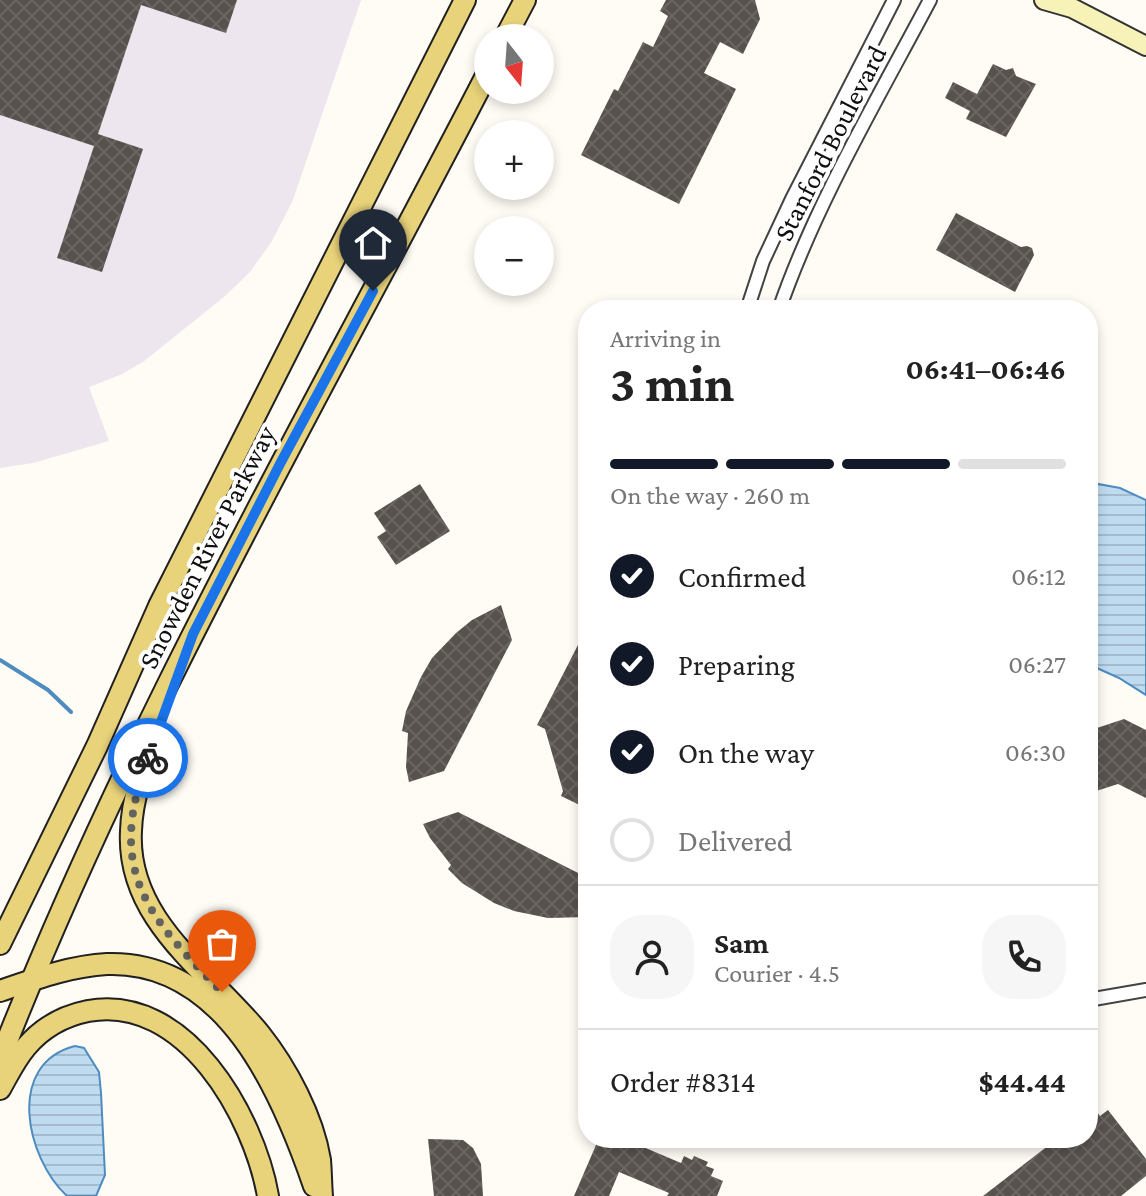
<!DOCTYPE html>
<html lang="en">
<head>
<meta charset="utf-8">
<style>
	:root { --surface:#fff; --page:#f6f6f6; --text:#222; --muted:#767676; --line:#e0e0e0; --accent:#111827 }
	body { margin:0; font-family:"Crimson Pro",serif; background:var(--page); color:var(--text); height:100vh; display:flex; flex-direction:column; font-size:30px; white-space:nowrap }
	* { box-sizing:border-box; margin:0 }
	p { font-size:26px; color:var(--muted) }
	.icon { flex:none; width:44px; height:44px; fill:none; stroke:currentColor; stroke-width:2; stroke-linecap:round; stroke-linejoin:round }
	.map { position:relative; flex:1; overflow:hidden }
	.side { position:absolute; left:578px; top:300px; width:520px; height:848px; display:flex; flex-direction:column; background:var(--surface); border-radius:32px; box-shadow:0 4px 12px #0003 }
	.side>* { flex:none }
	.needle { width:52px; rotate:163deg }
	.buttons { position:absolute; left:474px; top:24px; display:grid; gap:16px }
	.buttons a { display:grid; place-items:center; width:80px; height:80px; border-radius:50%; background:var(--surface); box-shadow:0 4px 12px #0003; font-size:40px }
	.pin { position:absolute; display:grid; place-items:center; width:68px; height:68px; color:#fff; margin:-82px -34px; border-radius:50% 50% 50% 0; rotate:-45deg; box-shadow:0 0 8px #0007 }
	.pin .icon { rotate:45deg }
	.courier { position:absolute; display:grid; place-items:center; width:80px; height:80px; margin:-40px; border:6px solid #1a73e8; border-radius:50%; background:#fff; color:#222; box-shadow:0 2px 10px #0007 }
	.overview em { font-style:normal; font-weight:700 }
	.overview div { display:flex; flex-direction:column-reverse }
	.overview { display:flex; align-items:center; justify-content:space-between; height:136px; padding:0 32px }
	h1 { font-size:52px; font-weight:700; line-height:60px }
	.bar { display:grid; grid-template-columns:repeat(4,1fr); gap:12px 8px; align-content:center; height:96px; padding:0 32px }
	.bar i { height:10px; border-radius:6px; background:var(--line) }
	.bar .on { background:var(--accent) }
	.bar p { grid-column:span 4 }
	.line { display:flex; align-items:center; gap:20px; padding:0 32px; border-top:2px solid var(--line) }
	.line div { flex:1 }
	.round { display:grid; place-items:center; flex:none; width:84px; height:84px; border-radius:32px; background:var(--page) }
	ol { padding:0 32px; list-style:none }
	li { display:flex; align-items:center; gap:24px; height:88px }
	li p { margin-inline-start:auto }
	li .icon { padding:8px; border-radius:50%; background:var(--accent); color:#fff; stroke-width:4 }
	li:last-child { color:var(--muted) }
	li i { width:44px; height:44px; border:4px solid var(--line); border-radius:50% }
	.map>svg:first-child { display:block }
	.industrial { fill:#ede6ee }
	.water { fill:url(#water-rules); stroke:#4e8cbf; stroke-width:2 }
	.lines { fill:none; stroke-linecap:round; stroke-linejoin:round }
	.stream { stroke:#4e8cbf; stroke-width:4 }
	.building { fill:url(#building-cross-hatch) }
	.street-casing { stroke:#434343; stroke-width:16 }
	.secondary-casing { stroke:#323232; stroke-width:22 }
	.primary-casing { stroke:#212121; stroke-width:24 }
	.street { stroke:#fff; stroke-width:12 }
	.secondary { stroke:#f6f2b8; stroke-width:18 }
	.primary { stroke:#e9d37a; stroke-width:20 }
	.done { stroke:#636360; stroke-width:8; stroke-dasharray:0 14.4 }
	.route { stroke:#1a73e8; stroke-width:10 }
	.labels { text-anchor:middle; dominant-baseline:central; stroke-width:8; stroke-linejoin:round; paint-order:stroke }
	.street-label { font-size:28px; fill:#101010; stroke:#fff }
</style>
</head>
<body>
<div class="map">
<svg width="1146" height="1196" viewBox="0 0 1146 1196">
	<defs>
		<pattern id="water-rules" width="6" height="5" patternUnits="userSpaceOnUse" patternTransform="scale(2)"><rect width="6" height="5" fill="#bfdbf0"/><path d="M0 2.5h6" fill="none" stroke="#a3bbcd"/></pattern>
		<pattern id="building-cross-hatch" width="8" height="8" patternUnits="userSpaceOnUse" patternTransform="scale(2)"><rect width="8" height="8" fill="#58524e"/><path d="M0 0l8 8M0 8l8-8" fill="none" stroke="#6b6663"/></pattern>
	</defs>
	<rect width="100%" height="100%" fill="#fefcf5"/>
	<path class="industrial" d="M 0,0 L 361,0 L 293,200 L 272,241 L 250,272 L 224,297 L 143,362 L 120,375 L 89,387 L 109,441 L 33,463 L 0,468 Z"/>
	<g class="water">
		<path d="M 1093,483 L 1120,488 L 1146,500 L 1146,695 L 1119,678 L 1088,664 L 1088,484 Z"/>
		<path d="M 75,1046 L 84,1048 L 99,1072 L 101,1093 L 105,1175 L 96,1196 L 67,1196 C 26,1158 5,1064 75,1046 Z"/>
	</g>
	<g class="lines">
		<path class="stream" d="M 0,660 L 48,690 L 71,712"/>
	</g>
	<g class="building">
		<path d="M 0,0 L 237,0 L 226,33 L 141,5 L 98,134 L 143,149 L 102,272 L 57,258 L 94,146 L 0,115 Z"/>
		<path d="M 666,0 L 755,0 L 760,19 L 743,54 L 720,42 L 704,73 L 736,89 L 679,204 L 581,155 L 614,89 L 618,91 L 643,42 L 653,47 L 668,16 L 660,11 Z"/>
		<path d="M 993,64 L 1006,70 L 1013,68 L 1016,76 L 1036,84 L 1006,137 L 966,119 L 970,111 L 945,98 L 953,82 L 977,94 Z"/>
		<path d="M 956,213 L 1021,247 L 1027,246 L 1032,248 L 1034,255 L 1015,292 L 936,250 Z"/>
		<path d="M 420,484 L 450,531 L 396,565 L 377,537 L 386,531 L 374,513 Z"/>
		<path d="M 501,605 L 512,640 L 444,771 L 409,782 L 406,767 L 408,733 L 402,731 L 406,711 L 421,677 L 432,658 L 456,633 L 472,620 Z"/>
		<path d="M 579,643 L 588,647 L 588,809 L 561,796 L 563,791 L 545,729 L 537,725 Z"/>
		<path d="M 1124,719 L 1146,730 L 1146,798 L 1118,784 L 1093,792 L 1088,801 L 1088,731 Z"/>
		<path d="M 458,812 L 588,878 L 588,917 L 548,918 L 514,911 L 494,903 L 462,883 L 448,869 L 451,865 L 430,838 L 423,824 Z"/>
		<path d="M 1095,1109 L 1100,1116 L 1108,1110 L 1146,1159 L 1146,1176 L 1121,1196 L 983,1196 L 1058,1138 L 1088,1138 L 1088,1114 Z"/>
		<path d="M 599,1138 L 620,1141 L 622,1138 L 681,1163 L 684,1156 L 692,1160 L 694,1156 L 708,1162 L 706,1166 L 714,1169 L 711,1176 L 723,1181 L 717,1196 L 667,1196 L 669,1193 L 619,1172 L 609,1196 L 574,1196 Z"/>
		<path d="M 428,1139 L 463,1140 L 473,1148 L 481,1164 L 483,1196 L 434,1196 Z"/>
	</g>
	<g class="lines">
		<g class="street-casing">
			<g id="street">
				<path d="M 747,310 L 763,261 L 792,199 L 894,0"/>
				<path d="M 779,310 C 815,205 878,98 930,0"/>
				<path d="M 1088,1000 L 1146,990"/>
			</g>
		</g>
		<g class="secondary-casing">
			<path id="secondary" d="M 1044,0 L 1072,8 L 1146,46"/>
		</g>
		<g class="primary-casing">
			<g id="primary">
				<path d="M 505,38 L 525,0"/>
				<path d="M 157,732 C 145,764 132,796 131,831 C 126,921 210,972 260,1034 C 287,1068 313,1117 320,1160 C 321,1171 321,1184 322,1196"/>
				<path d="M 0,944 L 97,746 L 159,606 L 465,0"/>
				<path d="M 0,991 C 35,979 70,966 107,964 C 226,960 282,1093 314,1186"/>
				<path d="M 0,1059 C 134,716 320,398 488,72"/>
				<path d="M 0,1089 C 8,1075 15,1060 26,1047 C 42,1028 63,1016 88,1011 C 185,993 254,1116 268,1196"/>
			</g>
		</g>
		<use href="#street" class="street"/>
		<use href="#secondary" class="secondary"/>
		<use href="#primary" class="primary"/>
	</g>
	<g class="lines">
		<path class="done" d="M 148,758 C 106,870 146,915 222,992"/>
		<path class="route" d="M 148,758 L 193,634 L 281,462 L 373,291"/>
	</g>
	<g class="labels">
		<g class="street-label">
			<text transform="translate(830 143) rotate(-63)">Stanford Boulevard</text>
			<text transform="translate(207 547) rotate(-63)">Snowden River Parkway</text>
		</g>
	</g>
</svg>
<div class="buttons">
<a><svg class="needle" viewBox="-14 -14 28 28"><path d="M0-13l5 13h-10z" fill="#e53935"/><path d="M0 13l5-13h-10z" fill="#767676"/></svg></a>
<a>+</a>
<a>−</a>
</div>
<div class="pin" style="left:222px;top:992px;background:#ea580c"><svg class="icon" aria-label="bag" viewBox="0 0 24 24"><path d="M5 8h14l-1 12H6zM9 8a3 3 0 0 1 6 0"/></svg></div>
<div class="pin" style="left:373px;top:291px;background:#1f2937"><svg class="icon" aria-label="home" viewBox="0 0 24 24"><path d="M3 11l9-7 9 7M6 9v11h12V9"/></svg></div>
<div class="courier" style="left:148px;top:758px"><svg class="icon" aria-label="bike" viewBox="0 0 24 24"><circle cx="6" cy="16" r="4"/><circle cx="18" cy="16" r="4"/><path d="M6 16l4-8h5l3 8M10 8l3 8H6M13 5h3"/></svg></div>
<section class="side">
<div class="overview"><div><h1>3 min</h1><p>Arriving in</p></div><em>06:41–06:46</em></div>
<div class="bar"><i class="on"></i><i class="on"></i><i class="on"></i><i></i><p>On the way · 260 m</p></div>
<ol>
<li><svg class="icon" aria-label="check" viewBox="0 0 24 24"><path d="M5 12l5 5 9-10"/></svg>Confirmed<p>06:12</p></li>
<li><svg class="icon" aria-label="check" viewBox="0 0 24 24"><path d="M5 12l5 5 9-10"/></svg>Preparing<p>06:27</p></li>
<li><svg class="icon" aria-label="check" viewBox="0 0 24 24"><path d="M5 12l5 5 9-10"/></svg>On the way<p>06:30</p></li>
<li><i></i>Delivered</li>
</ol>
<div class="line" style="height:144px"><a class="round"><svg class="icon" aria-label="person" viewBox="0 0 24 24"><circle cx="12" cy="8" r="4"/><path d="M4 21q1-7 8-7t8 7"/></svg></a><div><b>Sam</b><p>Courier · 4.5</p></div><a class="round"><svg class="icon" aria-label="phone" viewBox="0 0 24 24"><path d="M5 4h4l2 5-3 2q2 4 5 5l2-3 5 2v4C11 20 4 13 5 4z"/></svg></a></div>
<div class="line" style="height:104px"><div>Order #8314</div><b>$44.44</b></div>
</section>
</div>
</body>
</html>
